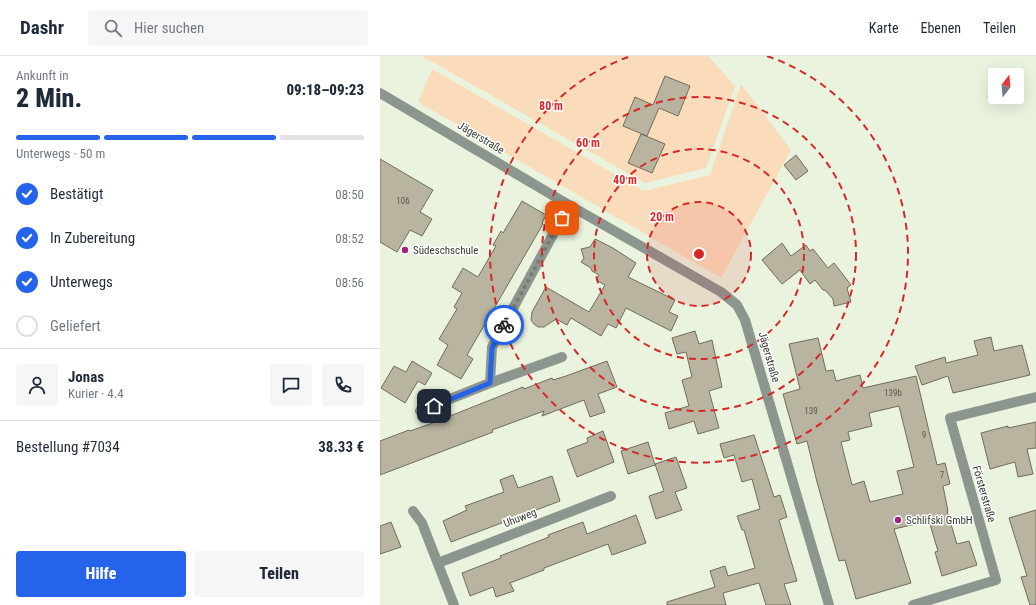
<!DOCTYPE html>
<html lang="de">
<head>
<meta charset="utf-8">
<style>
	:root { --surface:#fff; --page:#f6f6f7; --text:#1f2937; --muted:#747a83; --line:#e0e1e3; --accent:#2563eb }
	body { margin:0; font-family:"Roboto Condensed",sans-serif; background:var(--page); color:var(--text); height:100vh; display:flex; flex-direction:column; font-size:15px; white-space:nowrap }
	* { box-sizing:border-box; margin:0 }
	p { font-size:13px; color:var(--muted) }
	.icon { flex:none; width:22px; height:22px; fill:none; stroke:currentColor; stroke-width:2; stroke-linecap:round; stroke-linejoin:round }
	.map { position:relative; flex:1; overflow:hidden }
	.sheet { display:flex; flex-direction:column; background:var(--surface); width:380px }
	.sheet>* { flex:none }
	.needle { width:26px; rotate:16deg }
	.controls { position:absolute; left:608px; top:12px; display:grid; gap:8px }
	.controls a { display:grid; place-items:center; width:36px; height:36px; border-radius:4px; background:var(--surface); box-shadow:0 4px 16px #0002; font-size:20px }
	.pin { position:absolute; display:grid; place-items:center; width:34px; height:34px; color:#fff; margin:-17px; border-radius:8px; box-shadow:0 2px 6px #0006 }
	.courier { position:absolute; display:grid; place-items:center; width:40px; height:40px; margin:-20px; border:3px solid #2563eb; border-radius:50%; background:#fff; color:#222; box-shadow:0 1px 5px #0007 }
	.overview em { font-style:normal; font-weight:800 }
	.overview div { display:flex; flex-direction:column-reverse }
	.overview { display:flex; align-items:center; justify-content:space-between; height:68px; padding:0 16px }
	h1 { font-size:26px; font-weight:800; line-height:30px }
	.bar { display:grid; grid-template-columns:repeat(4,1fr); gap:6px 4px; align-content:center; height:48px; padding:0 16px }
	.bar i { height:5px; border-radius:3px; background:var(--line) }
	.bar .on { background:var(--accent) }
	.bar p { grid-column:span 4 }
	.line { display:flex; align-items:center; gap:10px; padding:0 16px; border-top:1px solid var(--line) }
	.line div { flex:1 }
	.round { display:grid; place-items:center; flex:none; width:42px; height:42px; border-radius:4px; background:var(--page) }
	ol { padding:0 16px; list-style:none }
	li { display:flex; align-items:center; gap:12px; height:44px }
	li p { margin-inline-start:auto }
	li .icon { padding:4px; border-radius:50%; background:var(--accent); color:#fff; stroke-width:4 }
	li:last-child { color:var(--muted) }
	li i { width:22px; height:22px; border:2px solid var(--line); border-radius:50% }
	.primary-button { display:flex; gap:8px; margin-top:auto; padding:8px 16px }
	.primary-button a { flex:1; height:46px; border-radius:4px; background:var(--accent); color:#fff; font-size:16px; font-weight:800; line-height:46px; text-align:center }
	.primary-button a+a { background:var(--page); color:var(--text) }
	header { display:flex; align-items:center; gap:24px; box-sizing:border-box; height:56px; padding:0 20px; background:var(--surface); border-bottom:1px solid var(--line) }
	header strong { font-size:19px }
	nav { display:flex; gap:22px; margin-inline-start:auto; font-size:14px }
	.search { width:280px; height:36px; background:var(--page); display:flex; align-items:center; gap:10px; box-sizing:border-box; padding:0 14px; border-radius:4px; color:var(--muted); font-size:15px }
	main { display:flex; flex:1; min-height:0 }
	.map>svg:first-child { display:block }
	.green { fill:#fadcbb }
	.building { fill:#b8b49f; stroke:#716d5a; fill-rule:evenodd }
	.lines { fill:none; stroke-linecap:round; stroke-linejoin:round }
	.minor { stroke:#8d958f; stroke-width:10 }
	.done { stroke:#767b6f; stroke-width:4; stroke-dasharray:0 7.2 }
	.route { stroke:#2563eb; stroke-width:5 }
	.ring { fill:none; stroke:#d62828; stroke-width:2; stroke-dasharray:7 5 }
	.poi-dot { fill:#a02479; stroke:#fff; stroke-width:1.5 }
	.labels { text-anchor:middle; dominant-baseline:central; stroke-width:3; stroke-linejoin:round; paint-order:stroke }
	.number-label { font-size:9px; fill:#58594e }
	.street-label { font-size:11px; fill:#383b33; stroke:#fff }
	.poi-label { font-size:11px; fill:#383b33; stroke:#fff; text-anchor:start }
	.centre { fill:#d62828; stroke:#fff; stroke-width:2 }
	.ring-label { font-size:12px; text-anchor:middle; font-weight:bold; fill:#d62828; stroke:#fff; stroke-width:3; stroke-linejoin:round; paint-order:stroke }
</style>
</head>
<body>
<header>
<strong>Dashr</strong>
<div class="search"><svg class="icon" aria-label="search" viewBox="0 0 24 24"><circle cx="10" cy="10" r="6"/><path d="M15 15l6 6"/></svg>Hier suchen</div>
<nav><a>Karte</a><a>Ebenen</a><a>Teilen</a></nav>
</header>
<main>
<section class="sheet">
<div class="overview"><div><h1>2 Min.</h1><p>Ankunft in</p></div><em>09:18–09:23</em></div>
<div class="bar"><i class="on"></i><i class="on"></i><i class="on"></i><i></i><p>Unterwegs · 50 m</p></div>
<ol>
<li><svg class="icon" aria-label="check" viewBox="0 0 24 24"><path d="M5 12l5 5 9-10"/></svg>Bestätigt<p>08:50</p></li>
<li><svg class="icon" aria-label="check" viewBox="0 0 24 24"><path d="M5 12l5 5 9-10"/></svg>In Zubereitung<p>08:52</p></li>
<li><svg class="icon" aria-label="check" viewBox="0 0 24 24"><path d="M5 12l5 5 9-10"/></svg>Unterwegs<p>08:56</p></li>
<li><i></i>Geliefert</li>
</ol>
<div class="line" style="height:72px"><a class="round"><svg class="icon" aria-label="person" viewBox="0 0 24 24"><circle cx="12" cy="8" r="4"/><path d="M4 21q1-7 8-7t8 7"/></svg></a><div><b>Jonas</b><p>Kurier · 4.4</p></div><a class="round"><svg class="icon" aria-label="chat" viewBox="0 0 24 24"><path d="M4 5h16v11H9l-5 4z"/></svg></a><a class="round"><svg class="icon" aria-label="phone" viewBox="0 0 24 24"><path d="M5 4h4l2 5-3 2q2 4 5 5l2-3 5 2v4C11 20 4 13 5 4z"/></svg></a></div>
<div class="line" style="height:52px"><div>Bestellung #7034</div><b>38.33 €</b></div>
<div class="primary-button"><a>Hilfe</a><a>Teilen</a></div>
</section>
<div class="map">
<svg width="656" height="549" viewBox="0 0 656 549">
	<rect width="100%" height="100%" fill="#eaf3de"/>
	<g class="green">
		<path d="M 42,0 L 328,0 L 355,30 L 326,112 L 265,127 Z"/>
		<path d="M 52,13 L 264,135 L 330,119 L 361,28 L 411,94 L 341,222 L 38,46 Z"/>
	</g>
	<g class="building">
		<path d="M 285,20 L 310,30 L 298,60 L 279,52 L 267,80 L 243,70 L 255,41 L 273,49 Z"/>
		<path d="M 261,78 L 285,88 L 272,117 L 248,107 Z"/>
		<path d="M 416,99 L 428,115 L 416,124 L 404,109 Z"/>
		<path d="M 0,103 L 53,134 L 40,156 L 52,163 L 42,180 L 30,174 L 17,196 L 0,186 Z"/>
		<path d="M 142,145 L 166,159 L 162,167 L 163,168 L 87,299 L 93,303 L 81,323 L 57,309 L 68,289 L 59,283 L 77,253 L 74,251 L 82,237 L 72,231 L 83,212 L 98,221 L 116,190 L 113,189 L 121,175 L 123,177 Z"/>
		<path d="M 215,183 L 233,192 L 256,207 L 248,221 L 295,244 L 289,256 L 298,260 L 291,275 L 246,252 L 236,272 L 228,268 L 221,280 L 191,262 L 187,269 L 176,263 L 164,271 L 158,271 L 154,268 L 151,264 L 152,256 L 166,231 L 209,256 L 225,229 L 216,224 L 219,219 L 212,215 L 211,212 L 201,206 L 204,202 L 201,193 L 210,191 Z"/>
		<path d="M 402,187 L 411,200 L 426,189 L 430,195 L 433,193 L 448,212 L 454,207 L 471,229 L 467,232 L 471,246 L 454,250 L 453,243 L 445,234 L 443,234 L 435,224 L 430,228 L 420,214 L 402,228 L 382,204 Z"/>
		<path d="M 315,275 L 319,288 L 332,284 L 342,331 L 329,335 L 339,372 L 318,378 L 314,365 L 289,373 L 285,357 L 309,350 L 302,324 L 312,321 L 306,296 L 297,298 L 292,282 Z"/>
		<path d="M 611,281 L 614,295 L 642,289 L 650,319 L 573,337 L 568,320 L 542,329 L 535,310 L 565,301 L 566,307 L 598,299 L 594,285 Z"/>
		<path d="M 438,282 L 446,315 L 453,314 L 456,325 L 480,319 L 483,332 L 536,320 L 557,409 L 565,407 L 570,428 L 563,430 L 568,455 L 567,455 L 577,488 L 589,485 L 597,509 L 562,520 L 555,496 L 558,495 L 549,465 L 514,473 L 531,527 L 476,543 L 465,504 L 459,505 L 437,426 L 427,385 L 417,388 L 403,338 L 420,333 L 409,288 ZM 519,350 L 534,411 L 517,415 L 523,438 L 490,446 L 484,425 L 472,429 L 461,386 L 470,384 L 468,376 L 492,370 L 489,357 Z"/>
		<path d="M 32,305 L 52,317 L 45,329 L 38,325 L 25,347 L 1,332 L 14,310 L 26,316 Z"/>
		<path d="M 227,305 L 237,331 L 218,338 L 225,356 L 210,361 L 204,344 L 162,360 L 164,355 L 112,374 L 113,376 L 0,419 L 0,385 L 29,374 L 30,375 L 50,368 L 143,331 L 144,333 L 172,322 L 173,324 L 186,320 Z"/>
		<path d="M 656,366 L 656,392 L 647,393 L 653,418 L 638,421 L 635,406 L 610,413 L 601,377 L 628,370 L 628,372 Z"/>
		<path d="M 223,375 L 234,406 L 197,421 L 187,394 L 208,386 L 207,382 Z"/>
		<path d="M 374,379 L 394,441 L 400,439 L 407,461 L 399,464 L 417,525 L 404,528 L 411,549 L 386,549 L 379,527 L 343,537 L 346,549 L 287,549 L 287,546 L 335,531 L 330,515 L 345,510 L 348,520 L 375,512 L 364,474 L 362,474 L 357,460 L 380,453 L 372,423 L 362,426 L 354,399 L 344,402 L 340,388 Z"/>
		<path d="M 268,386 L 275,409 L 248,418 L 241,395 Z"/>
		<path d="M 296,401 L 307,432 L 295,436 L 302,454 L 276,463 L 269,440 L 284,435 L 275,408 Z"/>
		<path d="M 133,419 L 138,432 L 172,420 L 180,445 L 71,486 L 63,465 L 87,454 L 85,450 L 124,436 L 120,424 Z"/>
		<path d="M 656,454 L 656,549 L 650,549 L 641,521 L 647,520 L 629,462 Z"/>
		<path d="M 256,459 L 266,487 L 232,499 L 228,488 L 164,512 L 164,514 L 130,527 L 134,535 L 116,541 L 113,531 L 90,540 L 82,517 L 121,502 L 120,500 L 169,481 L 168,479 L 203,466 L 207,478 Z"/>
		<path d="M 11,466 L 21,491 L 0,498 L 0,470 Z"/>
	</g>
	<g class="lines">
		<g class="minor">
			<path d="M 0,37 L 189,149 L 341,236 L 357,249 L 365,264 L 449,549"/>
			<path d="M 110,327 L 182,301"/>
			<path d="M 40,355 L 110,327 L 112,291 L 189,149"/>
			<path d="M 33,455 L 42,467 L 74,549"/>
			<path d="M 58,507 L 231,440"/>
			<path d="M 533,549 L 616,524 L 570,362 L 656,341"/>
		</g>
	</g>
	<g class="lines">
		<path class="done" d="M 124,269 L 182,162"/>
		<path class="route" d="M 54,350 L 110,327 L 112,292 L 124,269"/>
	</g>
	<circle cx="319" cy="198" r="52" fill="#d62828" fill-opacity=".12"/>
	<g class="ring">
		<circle cx="319" cy="198" r="52"/>
		<circle cx="319" cy="198" r="105"/>
		<circle cx="319" cy="198" r="157"/>
		<path d="M387 0A209 209 0 1 1 251 0"/>
	</g>
	<g class="poi-dot">
		<circle cx="25" cy="194" r="4"/>
		<circle cx="518" cy="464" r="4"/>
	</g>
	<g class="labels">
		<g class="number-label">
			<text x="23" y="145">106</text>
			<text x="513" y="337">139b</text>
			<text x="431" y="355">139</text>
			<text x="544" y="379">9</text>
			<text x="562" y="419">7</text>
		</g>
		<g class="street-label">
			<text transform="translate(101 82) rotate(31)">Jägerstraße</text>
			<text transform="translate(389 301) rotate(74)">Jägerstraße</text>
			<text transform="translate(604 438) rotate(74)">Försterstraße</text>
			<text transform="translate(140 462) rotate(-21)">Uhuweg</text>
		</g>
		<g class="poi-label">
			<text x="33" y="194">Südeschschule</text>
			<text x="526" y="464">Schlifski GmbH</text>
		</g>
	</g>
	<circle cx="319" cy="198" r="6" class="centre"/>
	<g class="ring-label">
		<text x="171" y="54">80 m</text>
		<text x="208" y="91">60 m</text>
		<text x="245" y="128">40 m</text>
		<text x="282" y="165">20 m</text>
	</g>
</svg>
<div class="controls">
<a><svg class="needle" viewBox="-14 -14 28 28"><path d="M0-13l5 13h-10z" fill="#e53935"/><path d="M0 13l5-13h-10z" fill="#747a83"/></svg></a>
</div>
<div class="pin" style="left:182px;top:162px;background:#ea580c"><svg class="icon" aria-label="bag" viewBox="0 0 24 24"><path d="M5 8h14l-1 12H6zM9 8a3 3 0 0 1 6 0"/></svg></div>
<div class="pin" style="left:54px;top:350px;background:#1f2937"><svg class="icon" aria-label="home" viewBox="0 0 24 24"><path d="M3 11l9-7 9 7M6 9v11h12V9"/></svg></div>
<div class="courier" style="left:124px;top:269px"><svg class="icon" aria-label="bike" viewBox="0 0 24 24"><circle cx="6" cy="16" r="4"/><circle cx="18" cy="16" r="4"/><path d="M6 16l4-8h5l3 8M10 8l3 8H6M13 5h3"/></svg></div>
</div>
</main>
</body>
</html>
